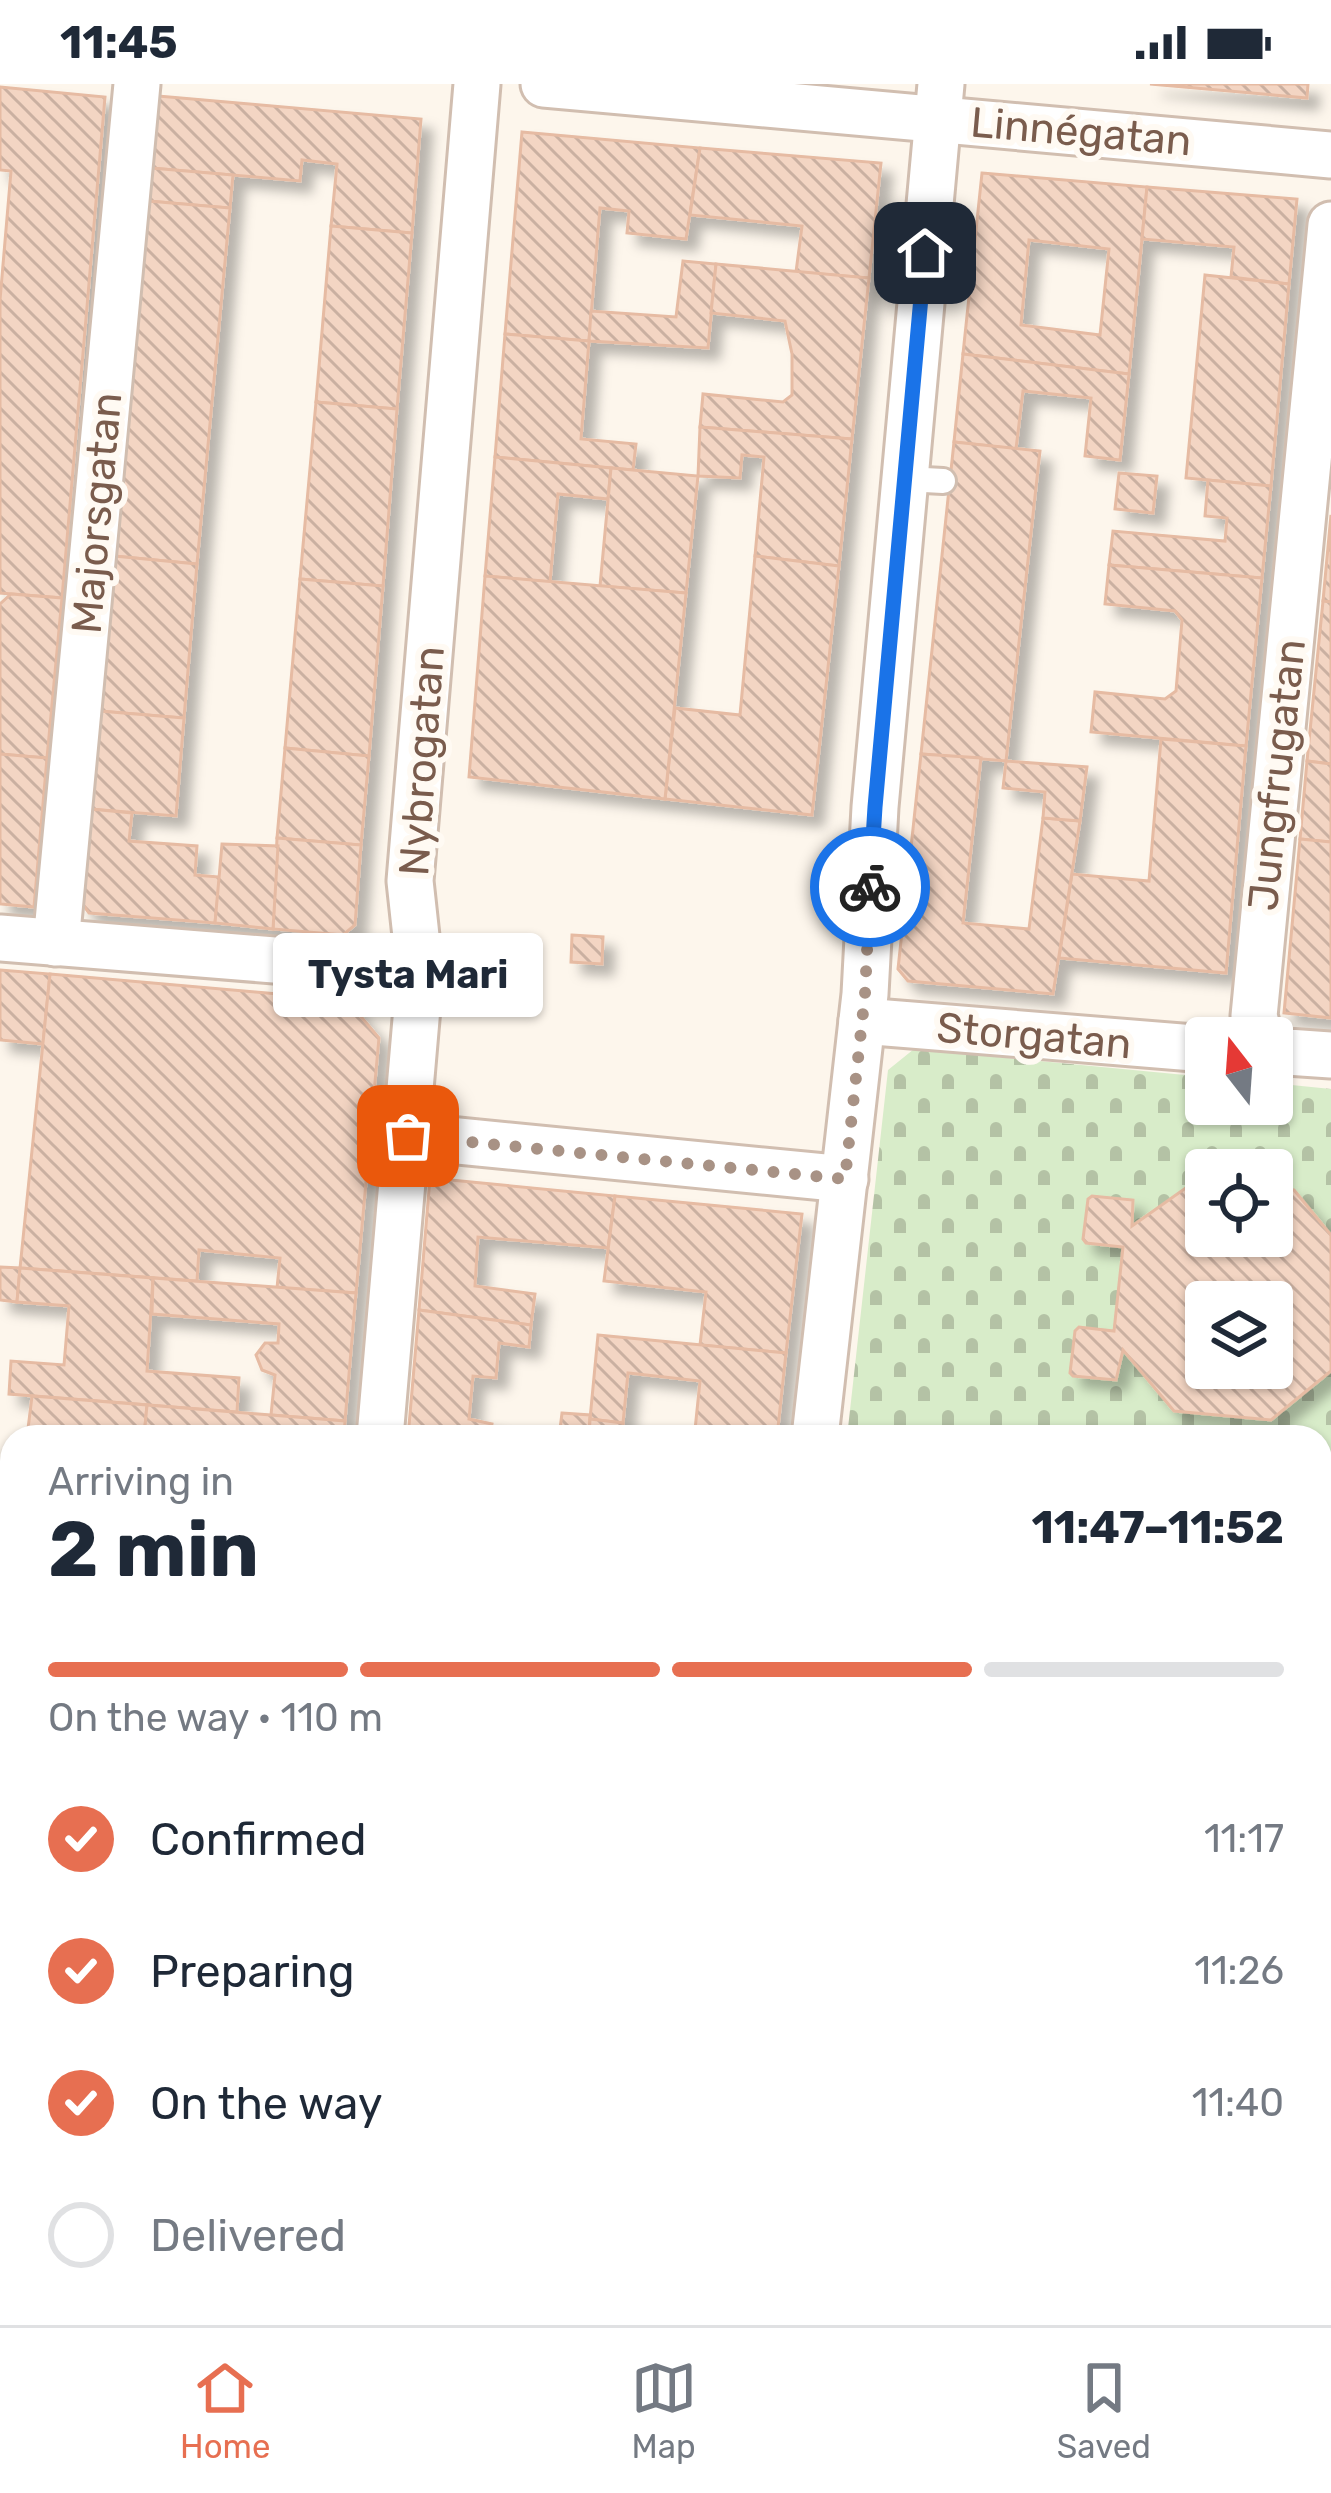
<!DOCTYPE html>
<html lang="en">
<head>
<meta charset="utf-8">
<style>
	:root { --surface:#fff; --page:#f2f2f3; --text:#1f2937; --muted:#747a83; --line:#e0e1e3; --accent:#e76f51 }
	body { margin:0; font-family:Rubik,sans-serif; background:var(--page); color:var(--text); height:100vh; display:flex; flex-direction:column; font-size:45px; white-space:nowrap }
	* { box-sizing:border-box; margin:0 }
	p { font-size:39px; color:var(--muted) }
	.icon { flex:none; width:66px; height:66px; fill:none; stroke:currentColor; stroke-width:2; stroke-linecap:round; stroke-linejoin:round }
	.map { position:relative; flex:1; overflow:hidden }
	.panel { position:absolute; left:0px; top:1341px; width:1332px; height:900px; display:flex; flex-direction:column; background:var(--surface); border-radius:36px 36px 0 0; box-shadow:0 3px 9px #0004 }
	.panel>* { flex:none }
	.needle { width:78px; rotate:343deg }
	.fabs { position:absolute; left:1185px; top:933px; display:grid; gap:24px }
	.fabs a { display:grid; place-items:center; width:108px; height:108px; border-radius:12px; background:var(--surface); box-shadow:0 3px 9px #0004; font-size:60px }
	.pin { position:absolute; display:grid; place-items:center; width:102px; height:102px; color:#fff; margin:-51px; border-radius:24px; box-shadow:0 6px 18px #0006 }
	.courier { position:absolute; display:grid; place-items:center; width:120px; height:120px; margin:-60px; border:9px solid #1a73e8; border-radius:50%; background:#fff; color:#222; box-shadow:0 3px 15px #0007 }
	.bubble { position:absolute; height:84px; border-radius:12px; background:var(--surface); box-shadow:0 3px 9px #0004; font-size:39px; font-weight:700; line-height:84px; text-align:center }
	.head em { font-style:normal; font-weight:700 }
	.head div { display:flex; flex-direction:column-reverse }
	.head { display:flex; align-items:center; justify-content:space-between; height:204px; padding:0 48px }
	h1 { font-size:78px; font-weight:700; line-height:90px }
	.bar { display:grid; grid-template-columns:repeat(4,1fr); gap:18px 12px; align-content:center; height:144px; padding:0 48px }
	.bar i { height:15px; border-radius:9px; background:var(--line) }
	.bar .selected { background:var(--accent) }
	.bar p { grid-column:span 4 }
	ol { padding:0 48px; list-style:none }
	li { display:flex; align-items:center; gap:36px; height:132px }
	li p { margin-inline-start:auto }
	li .icon { padding:12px; border-radius:50%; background:var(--accent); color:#fff; stroke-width:4 }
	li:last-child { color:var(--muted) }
	li i { width:66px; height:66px; border:6px solid var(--line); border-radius:50% }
	.status { display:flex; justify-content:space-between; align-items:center; height:84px; padding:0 60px; background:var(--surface); direction:ltr }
	.status svg { height:33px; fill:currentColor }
	.tab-bar { display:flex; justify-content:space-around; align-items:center; height:168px; border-top:3px solid var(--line); background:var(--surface); font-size:33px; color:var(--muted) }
	.tab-bar a { display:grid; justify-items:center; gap:6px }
	.tab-bar .selected { color:var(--accent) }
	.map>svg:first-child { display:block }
	.cemetery { fill:url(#cemetery-stones); fill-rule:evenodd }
	.building { fill:url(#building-back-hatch); stroke:#e6bba3; stroke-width:3; fill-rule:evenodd; filter:url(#shadow) }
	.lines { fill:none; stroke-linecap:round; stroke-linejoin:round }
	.lane-casing { stroke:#d1beb0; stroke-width:30 }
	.street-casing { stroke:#d1beb0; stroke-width:51 }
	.lane { stroke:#fff; stroke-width:24 }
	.street { stroke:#fff; stroke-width:45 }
	.done { stroke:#a89285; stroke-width:12; stroke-dasharray:0 21.6 }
	.route { stroke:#1a73e8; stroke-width:15 }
	.labels { text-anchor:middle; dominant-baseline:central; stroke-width:12; stroke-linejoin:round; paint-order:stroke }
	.street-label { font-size:42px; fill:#7a5c4d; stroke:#fffaf3 }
</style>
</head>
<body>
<div class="status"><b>11:45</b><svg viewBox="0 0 49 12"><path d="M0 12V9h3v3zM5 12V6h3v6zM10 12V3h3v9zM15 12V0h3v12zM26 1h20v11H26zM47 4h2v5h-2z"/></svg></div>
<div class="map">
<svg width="1331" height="2241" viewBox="0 0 1331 2241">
	<defs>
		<pattern id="cemetery-stones" width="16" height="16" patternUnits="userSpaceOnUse" patternTransform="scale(3)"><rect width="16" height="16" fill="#d8ecc9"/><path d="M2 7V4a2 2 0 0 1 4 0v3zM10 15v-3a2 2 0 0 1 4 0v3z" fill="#b4c2a5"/></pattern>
		<pattern id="building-back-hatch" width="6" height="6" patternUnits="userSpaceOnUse" patternTransform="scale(3)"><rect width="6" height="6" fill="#f3d5c3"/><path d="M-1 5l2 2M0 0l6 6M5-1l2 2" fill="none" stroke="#cab0a1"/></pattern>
		<filter id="shadow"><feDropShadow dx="11" dy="11" stdDeviation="6" flood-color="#0004"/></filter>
	</defs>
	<rect width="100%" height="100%" fill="#fdf6ec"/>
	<path class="cemetery" d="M 914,965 L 1206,993 L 1206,1020 L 1272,1020 L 1272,999 L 1331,1005 L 1331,1394 L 1320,1393 L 1320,1353 L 847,1353 L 888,986 ZM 1206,1086 L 1272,1086 L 1272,1152 L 1206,1152 ZM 1206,1218 L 1272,1218 L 1272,1284 L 1206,1284 Z"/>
	<g class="building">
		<path d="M 1150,0 L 1308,0 L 1307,14 Z"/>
		<path d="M 0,3 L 105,13 L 62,514 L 0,509 L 0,216 L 11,87 L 0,86 Z"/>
		<path d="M 158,12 L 421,35 L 412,149 L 331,142 L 337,80 L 302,76 L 300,97 L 151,84 Z"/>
		<path d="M 522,48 L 700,64 L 686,155 L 627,149 L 629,127 L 600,124 L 589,257 L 505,250 Z"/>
		<path d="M 700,64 L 881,79 L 869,194 L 796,188 L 802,142 L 690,131 Z"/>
		<path d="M 151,84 L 233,91 L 230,124 L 148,117 Z"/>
		<path d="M 982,89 L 1147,103 L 1129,290 L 963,270 ZM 1029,156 L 1109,165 L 1100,251 L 1021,241 Z"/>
		<path d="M 1147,103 L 1297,115 L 1289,200 L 1231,193 L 1234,163 L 1142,155 Z"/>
		<path d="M 148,117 L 230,124 L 197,480 L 114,472 Z"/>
		<path d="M 331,142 L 412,149 L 397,325 L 316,318 Z"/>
		<path d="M 683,177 L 716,180 L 708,264 L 589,257 L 591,227 L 676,233 Z"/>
		<path d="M 716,180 L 869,194 L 852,355 L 700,343 L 703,310 L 783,318 L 792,311 L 792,270 L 785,237 L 711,229 Z"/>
		<path d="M 1205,191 L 1289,200 L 1271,402 L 1186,394 Z"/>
		<path d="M 505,250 L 589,257 L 581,355 L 636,360 L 633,386 L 495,373 Z"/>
		<path d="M 963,270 L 1129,290 L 1120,376 L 1085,372 L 1091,314 L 1023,307 L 1016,365 L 954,358 Z"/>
		<path d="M 316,318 L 397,325 L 383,502 L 300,495 Z"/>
		<path d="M 700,343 L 852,355 L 839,482 L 755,472 L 764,373 L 742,371 L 740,394 L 698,392 Z"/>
		<path d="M 954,358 L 1040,367 L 1006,677 L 921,670 Z"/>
		<path d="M 495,373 L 611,384 L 608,415 L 558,410 L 550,498 L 485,492 Z"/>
		<path d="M 611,384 L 698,392 L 686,509 L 600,502 Z"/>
		<path d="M 1119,389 L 1157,392 L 1153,429 L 1115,425 Z"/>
		<path d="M 1208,396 L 1271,402 L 1262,494 L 1109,481 L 1113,447 L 1225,457 L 1227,434 L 1205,432 Z"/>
		<path d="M 1331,431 L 1331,518 L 1323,517 Z"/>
		<path d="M 114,472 L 197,480 L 184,634 L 99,627 Z"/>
		<path d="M 755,472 L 839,482 L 812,731 L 665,715 L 675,624 L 740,631 Z"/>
		<path d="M 1109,481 L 1262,494 L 1246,662 L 1091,648 L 1095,608 L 1165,615 L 1176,607 L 1182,536 L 1175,527 L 1105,520 Z"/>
		<path d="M 485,492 L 686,509 L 665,715 L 469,693 Z"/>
		<path d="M 300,495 L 383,502 L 369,672 L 285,664 Z"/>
		<path d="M 11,510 L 62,514 L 47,674 L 0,670 L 0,520 Z"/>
		<path d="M 1323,517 L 1331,518 L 1331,680 L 1307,677 Z"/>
		<path d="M 99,627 L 184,634 L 176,732 L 90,725 Z"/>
		<path d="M 1161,655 L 1246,662 L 1226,889 L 1059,874 L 1072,790 L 1149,797 Z"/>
		<path d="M 285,664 L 369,672 L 361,761 L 277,754 Z"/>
		<path d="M 0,670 L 47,674 L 34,823 L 0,820 Z"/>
		<path d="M 921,670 L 981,674 L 963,839 L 1029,845 L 1043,734 L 1080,737 L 1053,910 L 908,897 L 898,885 Z"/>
		<path d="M 1006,677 L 1087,683 L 1080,737 L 1043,734 L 1045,708 L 1003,704 Z"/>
		<path d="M 1307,677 L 1331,680 L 1331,758 L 1300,755 Z"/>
		<path d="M 90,725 L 132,729 L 129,757 L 197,762 L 195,791 L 220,793 L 215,839 L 89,829 L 81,818 Z"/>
		<path d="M 277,754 L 361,761 L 355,841 L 343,851 L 273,845 Z"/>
		<path d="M 1300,755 L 1331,758 L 1331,934 L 1284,929 Z"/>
		<path d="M 222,760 L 278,762 L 273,845 L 215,839 Z"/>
		<path d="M 572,851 L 603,853 L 602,880 L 571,878 Z"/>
		<path d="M 0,886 L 50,890 L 43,960 L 0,956 Z"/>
		<path d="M 50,890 L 347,916 L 379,954 L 356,1209 L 277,1204 L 280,1174 L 199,1166 L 197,1197 L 20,1184 Z"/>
		<path d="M 430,1094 L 615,1112 L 608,1164 L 478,1153 L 475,1202 L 535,1210 L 531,1241 L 419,1226 Z"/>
		<path d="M 1197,1096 L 1206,1097 L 1206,1152 L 1272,1152 L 1272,1104 L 1294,1106 L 1331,1151 L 1331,1287 L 1271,1336 L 1174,1327 L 1123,1266 L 1116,1296 L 1073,1292 L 1070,1289 L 1075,1247 L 1079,1243 L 1114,1247 L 1123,1163 L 1086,1159 L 1083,1155 L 1088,1115 L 1092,1112 L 1133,1116 L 1132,1142 ZM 1206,1218 L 1272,1218 L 1272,1284 L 1206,1284 Z"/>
		<path d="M 615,1112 L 802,1130 L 786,1269 L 700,1261 L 706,1208 L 604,1197 Z"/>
		<path d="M 0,1183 L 20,1184 L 17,1218 L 0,1216 Z"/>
		<path d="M 20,1184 L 153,1194 L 147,1287 L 239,1294 L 237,1328 L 9,1310 L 11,1277 L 64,1281 L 69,1222 L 17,1218 Z"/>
		<path d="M 153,1194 L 356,1209 L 345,1337 L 271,1331 L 275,1291 L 262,1286 L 256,1271 L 265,1259 L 278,1259 L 279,1240 L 152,1230 Z"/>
		<path d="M 419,1226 L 531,1241 L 529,1263 L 499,1259 L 496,1294 L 473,1292 L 469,1335 L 492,1340 L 490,1353 L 408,1353 Z"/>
		<path d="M 598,1251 L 786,1269 L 777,1353 L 695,1346 L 700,1297 L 628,1289 L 623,1339 L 590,1335 Z"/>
		<path d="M 32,1312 L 147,1321 L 144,1353 L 27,1353 Z"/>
		<path d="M 147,1321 L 345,1337 L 344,1353 L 144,1353 Z"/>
		<path d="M 562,1329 L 590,1331 L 589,1353 L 559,1353 Z"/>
		<path d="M 590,1335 L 623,1339 L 622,1353 L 589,1353 Z"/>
		<path d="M 695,1346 L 766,1353 L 694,1353 Z"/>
		<path d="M 1320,1393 L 1331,1394 L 1331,1441 L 1320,1440 Z"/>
		<path d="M 1320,1440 L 1331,1441 L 1331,1561 L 1320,1560 Z"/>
		<path d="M 12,1498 L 12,1566 L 7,1566 Z"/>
		<path d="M 0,1650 L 12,1652 L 12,1821 L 0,1820 Z"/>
		<path d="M 0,1820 L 12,1821 L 12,1994 L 0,1993 Z"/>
		<path d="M 1320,2024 L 1331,2025 L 1331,2100 L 1320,2099 Z"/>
		<path d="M 0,2060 L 12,2061 L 12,2155 L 3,2154 L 0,2151 Z"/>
		<path d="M 1320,2168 L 1331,2168 L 1331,2241 L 922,2241 L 923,2229 L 1320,2229 Z"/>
		<path d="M 47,2229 L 94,2229 L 93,2241 L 46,2241 Z"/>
		<path d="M 94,2229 L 131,2229 L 130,2239 L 94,2235 Z"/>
		<path d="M 190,2229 L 266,2229 L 265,2241 L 189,2241 Z"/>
		<path d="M 333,2229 L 389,2229 L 388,2241 L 332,2241 Z"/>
		<path d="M 389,2229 L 480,2229 L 479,2241 L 388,2241 Z"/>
		<path d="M 480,2229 L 564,2229 L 562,2241 L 479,2241 Z"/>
		<path d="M 614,2229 L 681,2229 L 679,2241 L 613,2241 Z"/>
		<path d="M 745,2229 L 822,2229 L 821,2241 L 744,2241 Z"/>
		<path d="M 94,2235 L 130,2239 L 155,2241 L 93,2241 Z"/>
	</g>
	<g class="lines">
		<g class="lane-casing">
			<path id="lane" d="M 906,395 L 943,397"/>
		</g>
		<g class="street-casing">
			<g id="street">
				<path d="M 544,0 L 1331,71"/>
				<path d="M 0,854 L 436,889"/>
				<path d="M 56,859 L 137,0"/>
				<path d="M 862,937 L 1206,965"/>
				<path d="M 1260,954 L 1254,932 L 1331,141"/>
				<path d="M 1272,962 L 1287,968 L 1331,971"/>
				<path d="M 408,1052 L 845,1095"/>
				<path d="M 380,1353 L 420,889 L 410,797 L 477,0"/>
				<path d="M 815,1353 L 865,910 L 875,723 L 941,0"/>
				<path d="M 1320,1989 L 1331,1989"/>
				<path d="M 0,2028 L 12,2029"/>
				<path d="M 1320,2130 L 1331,2131"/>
				<path d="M 300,2241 L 301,2229"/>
				<path d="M 714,2241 L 715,2229"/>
			</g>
		</g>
		<use href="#lane" class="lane"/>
		<use href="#street" class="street"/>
	</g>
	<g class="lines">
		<path class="done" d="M 408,1052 L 845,1095 L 865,910 L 870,803"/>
		<path class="route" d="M 870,803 L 875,723 L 925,169"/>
	</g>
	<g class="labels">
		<g class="street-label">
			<text transform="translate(1081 48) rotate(5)">Linnégatan</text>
			<text transform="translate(97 429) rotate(-85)">Majorsgatan</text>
			<text transform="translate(422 677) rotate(-86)">Nybrogatan</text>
			<text transform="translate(1277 691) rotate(-84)">Jungfrugatan</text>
			<text transform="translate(1034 952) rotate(5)">Storgatan</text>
		</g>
	</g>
</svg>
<div class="fabs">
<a><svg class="needle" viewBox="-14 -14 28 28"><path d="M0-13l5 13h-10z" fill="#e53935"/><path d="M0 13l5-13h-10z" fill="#747a83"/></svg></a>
<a><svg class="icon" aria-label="locate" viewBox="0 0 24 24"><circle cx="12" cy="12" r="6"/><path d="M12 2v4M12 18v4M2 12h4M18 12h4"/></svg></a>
<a><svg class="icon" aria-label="layers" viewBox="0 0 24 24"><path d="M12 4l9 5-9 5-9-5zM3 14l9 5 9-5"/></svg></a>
</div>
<div class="pin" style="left:408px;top:1052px;background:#ea580c"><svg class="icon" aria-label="bag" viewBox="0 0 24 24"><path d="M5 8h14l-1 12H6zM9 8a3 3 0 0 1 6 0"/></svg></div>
<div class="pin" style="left:925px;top:169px;background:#1f2937"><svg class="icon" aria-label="home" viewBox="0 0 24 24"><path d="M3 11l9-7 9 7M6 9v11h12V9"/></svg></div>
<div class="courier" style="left:870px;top:803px"><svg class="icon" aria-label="bike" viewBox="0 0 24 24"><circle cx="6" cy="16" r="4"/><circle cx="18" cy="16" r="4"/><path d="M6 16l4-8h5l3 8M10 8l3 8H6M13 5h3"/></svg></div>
<div class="bubble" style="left:273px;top:849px;width:270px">Tysta Mari</div>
<section class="panel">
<div class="head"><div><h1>2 min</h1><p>Arriving in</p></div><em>11:47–11:52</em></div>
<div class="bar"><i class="selected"></i><i class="selected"></i><i class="selected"></i><i></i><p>On the way · 110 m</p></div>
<ol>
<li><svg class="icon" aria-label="check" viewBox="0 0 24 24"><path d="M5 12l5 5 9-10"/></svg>Confirmed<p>11:17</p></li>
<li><svg class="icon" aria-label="check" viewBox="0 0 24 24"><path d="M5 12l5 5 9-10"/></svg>Preparing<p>11:26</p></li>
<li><svg class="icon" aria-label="check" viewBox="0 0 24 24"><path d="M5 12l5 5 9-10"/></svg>On the way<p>11:40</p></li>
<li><i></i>Delivered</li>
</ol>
</section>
</div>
<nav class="tab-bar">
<a class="selected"><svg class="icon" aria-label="home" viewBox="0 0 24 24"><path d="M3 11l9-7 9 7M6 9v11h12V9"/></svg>Home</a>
<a><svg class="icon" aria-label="map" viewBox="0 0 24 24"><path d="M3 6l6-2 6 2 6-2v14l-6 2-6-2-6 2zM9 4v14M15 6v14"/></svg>Map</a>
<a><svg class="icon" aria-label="saved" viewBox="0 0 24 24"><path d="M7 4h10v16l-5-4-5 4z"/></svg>Saved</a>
</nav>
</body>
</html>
